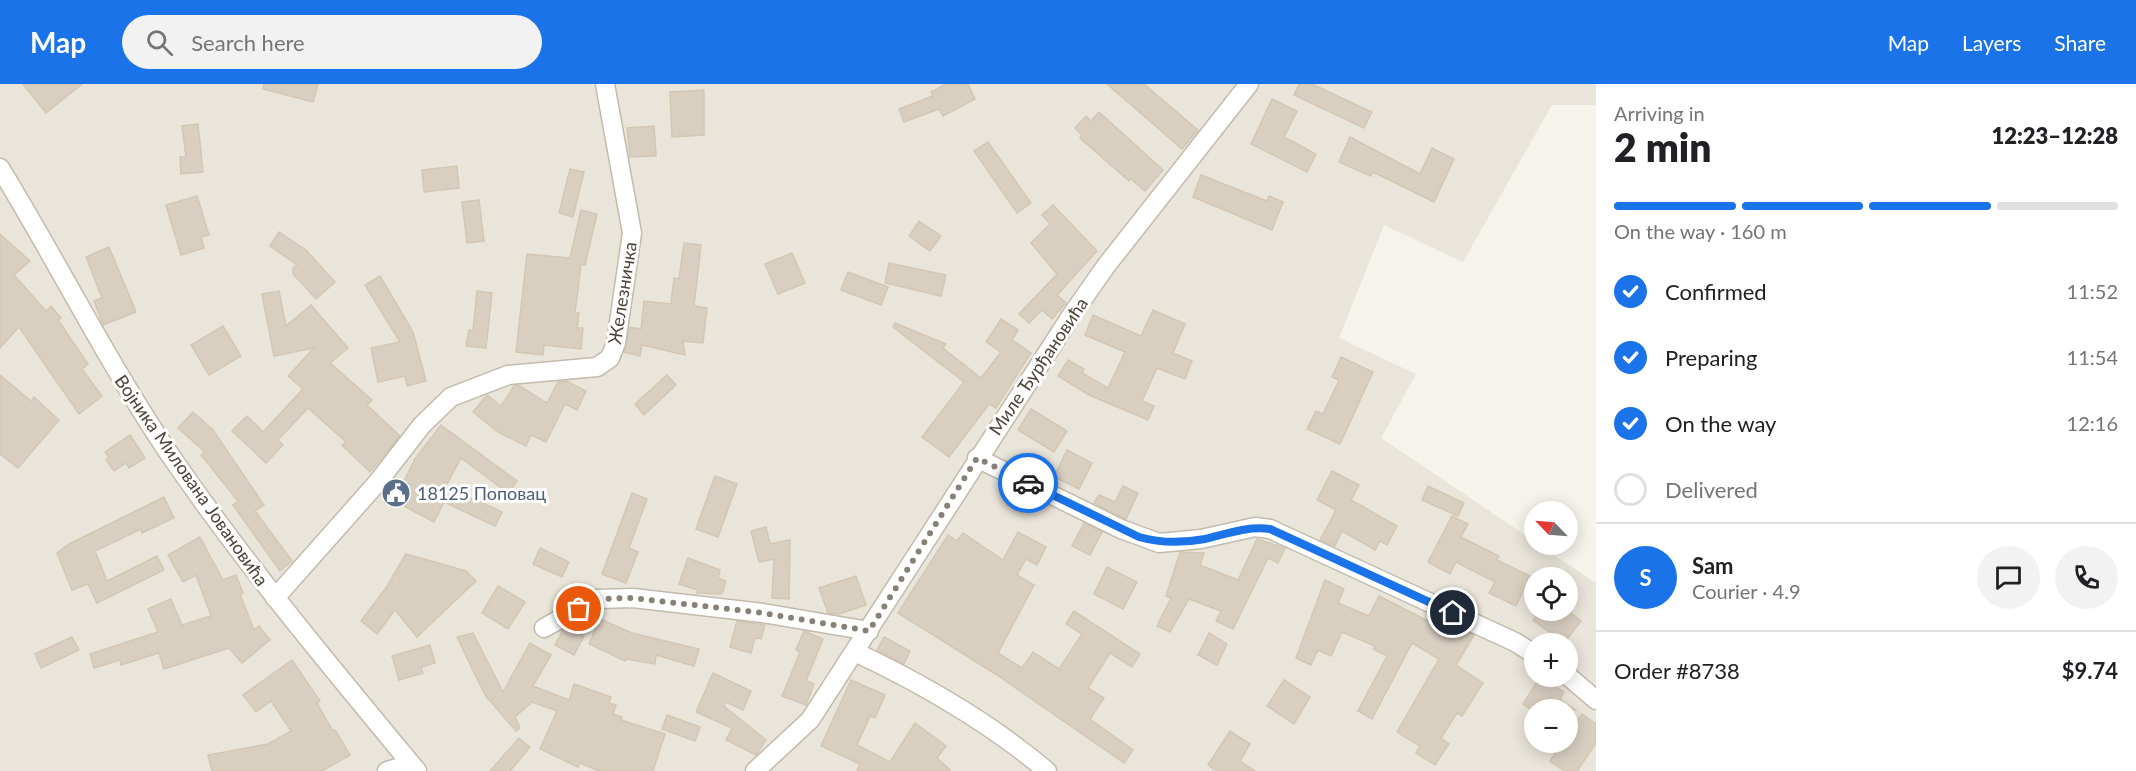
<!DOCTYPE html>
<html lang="en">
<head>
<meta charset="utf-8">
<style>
	:root { --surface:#fff; --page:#f2f2f2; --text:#202124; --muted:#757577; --line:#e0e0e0; --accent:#1a73e8 }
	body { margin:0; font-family:Lato,sans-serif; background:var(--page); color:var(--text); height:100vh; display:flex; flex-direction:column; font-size:22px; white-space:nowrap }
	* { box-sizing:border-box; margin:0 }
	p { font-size:20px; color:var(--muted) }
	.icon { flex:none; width:33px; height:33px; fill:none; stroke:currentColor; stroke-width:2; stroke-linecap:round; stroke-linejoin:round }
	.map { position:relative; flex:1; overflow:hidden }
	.panel { display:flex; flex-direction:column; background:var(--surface); width:540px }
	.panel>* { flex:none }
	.needle { width:39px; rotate:295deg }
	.fabs { position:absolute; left:1524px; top:417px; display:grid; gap:12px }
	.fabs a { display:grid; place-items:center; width:54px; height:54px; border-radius:50%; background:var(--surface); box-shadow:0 3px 15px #0003; font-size:30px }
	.pin { position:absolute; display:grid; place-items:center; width:51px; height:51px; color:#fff; margin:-26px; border:3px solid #fff; border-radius:50%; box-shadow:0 2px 6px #0007 }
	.courier { position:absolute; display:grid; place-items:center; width:60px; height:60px; margin:-30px; border:4px solid #1a73e8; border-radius:50%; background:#fff; color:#222; box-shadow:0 2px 8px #0007 }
	.headline em { font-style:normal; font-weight:800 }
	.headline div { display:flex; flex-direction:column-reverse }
	.headline { display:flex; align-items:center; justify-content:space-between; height:102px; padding:0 18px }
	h1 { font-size:39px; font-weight:800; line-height:45px }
	.bar { display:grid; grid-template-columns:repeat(4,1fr); gap:9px 6px; align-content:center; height:72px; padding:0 18px }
	.bar i { height:8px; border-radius:4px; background:var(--line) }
	.bar .on { background:var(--accent) }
	.bar p { grid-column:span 4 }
	.line { display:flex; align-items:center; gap:15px; padding:0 18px; border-top:2px solid var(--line) }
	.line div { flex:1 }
	.round { display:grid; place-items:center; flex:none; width:63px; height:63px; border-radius:32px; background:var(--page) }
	ol { padding:0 18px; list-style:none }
	li { display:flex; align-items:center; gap:18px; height:66px }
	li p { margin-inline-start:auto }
	li .icon { padding:6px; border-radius:50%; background:var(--accent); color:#fff; stroke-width:4 }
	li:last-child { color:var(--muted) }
	li i { width:33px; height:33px; border:3px solid var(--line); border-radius:50% }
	header { display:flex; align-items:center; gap:36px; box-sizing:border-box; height:84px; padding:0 30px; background:var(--accent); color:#fff }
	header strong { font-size:28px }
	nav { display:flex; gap:33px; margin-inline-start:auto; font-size:21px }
	.search { width:420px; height:54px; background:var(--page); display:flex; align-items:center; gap:15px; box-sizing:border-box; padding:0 21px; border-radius:33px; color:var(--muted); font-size:22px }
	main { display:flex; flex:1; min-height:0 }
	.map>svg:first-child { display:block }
	.residential { fill:#eae5da; fill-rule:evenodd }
	.building { fill:#d8cfc1; stroke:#d3c7b4; stroke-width:1.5 }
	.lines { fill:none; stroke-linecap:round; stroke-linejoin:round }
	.minor-casing { stroke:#c2bbae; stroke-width:21 }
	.minor { stroke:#fff; stroke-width:18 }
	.done { stroke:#878178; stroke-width:6; stroke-dasharray:0 10.8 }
	.route { stroke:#1a73e8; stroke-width:8 }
	.labels { text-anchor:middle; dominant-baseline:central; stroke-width:6; stroke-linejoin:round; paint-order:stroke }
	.street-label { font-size:18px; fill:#4b4439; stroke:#fff }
	.service-label { font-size:18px; fill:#4e5e75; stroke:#fff; text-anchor:start }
</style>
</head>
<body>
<header>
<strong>Map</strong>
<div class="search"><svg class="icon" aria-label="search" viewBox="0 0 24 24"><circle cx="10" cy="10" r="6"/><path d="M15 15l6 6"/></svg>Search here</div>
<nav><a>Map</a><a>Layers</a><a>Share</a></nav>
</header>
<main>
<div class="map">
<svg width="1596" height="687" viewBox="0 0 1596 687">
	<rect width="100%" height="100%" fill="#f6f3ec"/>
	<path class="residential" d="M 0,0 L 1596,0 L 1596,21 L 1552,21 L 1463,178 L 1384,141 L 1339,254 L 1416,290 L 1381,354 L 1534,457 L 1534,460 L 1539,461 L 1596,499 L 1596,687 L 0,687 ZM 1534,494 L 1568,494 L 1568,526 L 1534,526 ZM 1534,560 L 1568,560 L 1568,592 L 1534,592 ZM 1534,626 L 1568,626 L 1568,658 L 1534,658 Z"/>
	<g class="building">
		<path d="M 23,0 L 82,0 L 46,29 Z"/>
		<path d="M 264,0 L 318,0 L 313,18 L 263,5 Z"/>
		<path d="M 946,0 L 968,0 L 975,15 L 943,32 L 939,25 L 904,38 L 899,25 L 933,12 L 931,8 Z"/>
		<path d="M 1107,0 L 1144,0 L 1198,46 L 1182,65 Z"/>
		<path d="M 1299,0 L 1312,0 L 1372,28 L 1364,44 L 1294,11 Z"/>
		<path d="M 704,6 L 704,51 L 672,53 L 670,8 Z"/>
		<path d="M 1272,15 L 1297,27 L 1284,53 L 1316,70 L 1307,88 L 1251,60 Z"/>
		<path d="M 1099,28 L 1163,86 L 1145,107 L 1131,95 L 1129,97 L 1080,54 L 1082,51 L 1075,44 L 1086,32 L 1091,37 Z"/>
		<path d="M 198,40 L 203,88 L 181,90 L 180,73 L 186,73 L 182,42 Z"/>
		<path d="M 654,42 L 656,72 L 630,73 L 627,44 Z"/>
		<path d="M 1350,53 L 1420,90 L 1432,64 L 1454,75 L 1434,118 L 1373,88 L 1371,92 L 1339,78 Z"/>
		<path d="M 988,58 L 1031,119 L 1017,129 L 974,67 Z"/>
		<path d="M 457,82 L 459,104 L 424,108 L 422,86 Z"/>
		<path d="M 570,85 L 584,88 L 573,133 L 559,129 Z"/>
		<path d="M 1201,91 L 1267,117 L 1269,112 L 1283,118 L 1272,146 L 1193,113 Z"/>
		<path d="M 197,112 L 209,151 L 201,153 L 204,164 L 181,171 L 166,121 Z"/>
		<path d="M 479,116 L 484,157 L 467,159 L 462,118 Z"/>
		<path d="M 1053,121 L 1097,167 L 1057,211 L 1066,219 L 1052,235 L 1042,226 L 1029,239 L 1019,230 L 1057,190 L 1031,159 L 1050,140 L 1042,131 Z"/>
		<path d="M 581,126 L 597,130 L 585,181 L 581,180 L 575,229 L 579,229 L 577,244 L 583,244 L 581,265 L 544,261 L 543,271 L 516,268 L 527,170 L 570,174 Z"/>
		<path d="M 919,137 L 941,152 L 930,167 L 909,152 Z"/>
		<path d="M 279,148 L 306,166 L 335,198 L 316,215 L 293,190 L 293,184 L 297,181 L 270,162 Z"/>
		<path d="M 0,150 L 30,177 L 14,191 L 46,227 L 51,222 L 61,234 L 58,236 L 88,280 L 82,285 L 102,312 L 79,330 L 19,243 L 0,264 Z"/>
		<path d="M 684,159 L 701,161 L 694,222 L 707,224 L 703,259 L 683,257 L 685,271 L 642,261 L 640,272 L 624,268 L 630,243 L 641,245 L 644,217 L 671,220 L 674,194 L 679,195 Z"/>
		<path d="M 109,163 L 136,228 L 103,241 L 94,217 L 102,214 L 86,173 Z"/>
		<path d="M 792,169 L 805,199 L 778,210 L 765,180 Z"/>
		<path d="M 889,179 L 946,191 L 941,212 L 885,199 Z"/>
		<path d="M 848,188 L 888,203 L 881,221 L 841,206 Z"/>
		<path d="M 380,192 L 413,248 L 426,297 L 407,302 L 405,292 L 378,298 L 371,264 L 400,258 L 365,201 Z"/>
		<path d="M 279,207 L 286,242 L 311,221 L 348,264 L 330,279 L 372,316 L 367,321 L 400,352 L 370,388 L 342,361 L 346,358 L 308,324 L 278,356 L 283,361 L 266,379 L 232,347 L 247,332 L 263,348 L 303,305 L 288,292 L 314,264 L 274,272 L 262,210 Z"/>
		<path d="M 477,207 L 492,209 L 486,264 L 466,262 L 469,246 L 473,247 Z"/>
		<path d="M 1153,226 L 1185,240 L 1173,269 L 1192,277 L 1185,295 L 1157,284 L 1142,317 L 1154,322 L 1148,336 L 1089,311 L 1058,292 L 1068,276 L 1084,285 L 1082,289 L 1108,304 L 1125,268 L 1085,251 L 1093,231 L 1141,252 Z"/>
		<path d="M 1001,235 L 1018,246 L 1012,256 L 1031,269 L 996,324 L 989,320 L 949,373 L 922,353 L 964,298 L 893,243 L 895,239 L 946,260 L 943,264 L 981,294 L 1001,268 L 986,258 Z"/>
		<path d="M 223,242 L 241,272 L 209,291 L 191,261 Z"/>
		<path d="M 1341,273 L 1373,288 L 1340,360 L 1307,345 L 1316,327 L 1323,330 L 1339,296 L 1332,293 Z"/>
		<path d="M 0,291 L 31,317 L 34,313 L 59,336 L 18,384 L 0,370 Z"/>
		<path d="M 667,291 L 676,301 L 644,331 L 635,320 Z"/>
		<path d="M 566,297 L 586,307 L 577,326 L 565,320 L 546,358 L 531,351 L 526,362 L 498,348 L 473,328 L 487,311 L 501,322 L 514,302 L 518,301 L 547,319 L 558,298 Z"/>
		<path d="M 1031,325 L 1067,347 L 1054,368 L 1018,346 Z"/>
		<path d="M 193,328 L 213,346 L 264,421 L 255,427 L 292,477 L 280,487 L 233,421 L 238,417 L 201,371 L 205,368 L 178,344 Z"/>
		<path d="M 441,341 L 517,397 L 508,409 L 461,374 L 446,402 L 502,428 L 495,442 L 444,418 L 434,438 L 387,413 L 397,396 L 403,399 L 415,375 Z"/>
		<path d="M 130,351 L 145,374 L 129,384 L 126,379 L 114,387 L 106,376 L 109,373 L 105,368 Z"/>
		<path d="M 1067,366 L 1092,379 L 1079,405 L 1054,393 Z"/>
		<path d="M 1332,387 L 1359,401 L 1351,416 L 1397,442 L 1387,461 L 1380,457 L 1375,466 L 1342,447 L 1335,462 L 1320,456 L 1336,426 L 1317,416 Z"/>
		<path d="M 715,392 L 737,400 L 718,453 L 696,445 Z"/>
		<path d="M 1123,402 L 1138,409 L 1126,435 L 1094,419 L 1099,411 L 1115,418 Z"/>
		<path d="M 1428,402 L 1464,419 L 1458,432 L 1422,416 Z"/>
		<path d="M 632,409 L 647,415 L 629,464 L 638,468 L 626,499 L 602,490 Z"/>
		<path d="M 164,413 L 174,434 L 142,449 L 141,445 L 95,467 L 107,497 L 157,472 L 164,486 L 97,519 L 88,500 L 72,506 L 57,469 L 69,460 Z"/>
		<path d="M 1452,432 L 1468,440 L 1461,453 L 1499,472 L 1497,476 L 1530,492 L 1516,522 L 1489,509 L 1495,498 L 1456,478 L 1450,490 L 1428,478 Z"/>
		<path d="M 1084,439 L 1102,448 L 1090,471 L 1072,462 Z"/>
		<path d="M 766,443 L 770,460 L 790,456 L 789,515 L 772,514 L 774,475 L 759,478 L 751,447 Z"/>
		<path d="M 1018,448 L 1046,463 L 1037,481 L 1026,475 L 1017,491 L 1034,501 L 998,569 L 1022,584 L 1033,568 L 1059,585 L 1082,550 L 1066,540 L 1074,527 L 1140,570 L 1132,583 L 1110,569 L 1088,604 L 1104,614 L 1090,635 L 1133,666 L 1124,679 L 997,591 L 898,529 L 948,451 L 957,457 L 963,449 L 1003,476 Z"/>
		<path d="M 200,453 L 223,496 L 236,491 L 243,509 L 240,510 L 254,546 L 259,542 L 270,556 L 242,579 L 229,564 L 164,585 L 159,569 L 121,581 L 120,576 L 94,584 L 90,570 L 158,548 L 148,525 L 171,515 L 182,541 L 211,532 L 196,491 L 183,498 L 168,471 Z"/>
		<path d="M 1257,455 L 1285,464 L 1278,479 L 1268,474 L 1233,545 L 1216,537 L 1221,527 L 1189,515 L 1170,548 L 1157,542 L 1171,514 L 1166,512 L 1180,468 L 1204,469 L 1200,481 L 1238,496 Z"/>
		<path d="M 540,464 L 569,478 L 562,493 L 533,480 Z"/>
		<path d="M 406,470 L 466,487 L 476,497 L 417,553 L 395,526 L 377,550 L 361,537 L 386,504 Z"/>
		<path d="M 688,474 L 720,486 L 718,494 L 726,497 L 722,510 L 697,509 L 698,506 L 679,500 Z"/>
		<path d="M 1107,483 L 1137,498 L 1123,525 L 1094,510 Z"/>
		<path d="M 856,492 L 866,521 L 839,530 L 828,529 L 819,504 Z"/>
		<path d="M 1325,496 L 1344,505 L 1338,519 L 1369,532 L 1379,512 L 1430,538 L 1433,533 L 1474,551 L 1456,581 L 1483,599 L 1462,632 L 1457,629 L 1441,654 L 1449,660 L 1435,681 L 1416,669 L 1420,662 L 1397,648 L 1439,575 L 1412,559 L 1372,635 L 1358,627 L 1387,572 L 1373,565 L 1375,562 L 1342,548 L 1331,572 L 1318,566 L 1311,581 L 1296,574 Z"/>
		<path d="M 498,502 L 525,518 L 508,545 L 482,529 Z"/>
		<path d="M 1541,526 L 1567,526 L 1581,537 L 1564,559 L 1533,536 Z"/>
		<path d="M 600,535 L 632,549 L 699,565 L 694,582 L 656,571 L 655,580 L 626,575 L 625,577 L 589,560 Z"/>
		<path d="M 737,537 L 765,541 L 761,555 L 755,554 L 751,569 L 730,563 Z"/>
		<path d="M 568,544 L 584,552 L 574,571 L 555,561 L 563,546 Z"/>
		<path d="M 804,547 L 823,555 L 806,597 L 814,600 L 806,621 L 782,612 L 800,568 L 796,566 Z"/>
		<path d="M 473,549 L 503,608 L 530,559 L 551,571 L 533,602 L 569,616 L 574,600 L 611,613 L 609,619 L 616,621 L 613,630 L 622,633 L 621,636 L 665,650 L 653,687 L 599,687 L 580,679 L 578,683 L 540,665 L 557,627 L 532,618 L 515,633 L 520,644 L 516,647 L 485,611 L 457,553 Z"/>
		<path d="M 1209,549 L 1227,560 L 1217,581 L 1198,571 Z"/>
		<path d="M 72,553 L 79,566 L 41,584 L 35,570 Z"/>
		<path d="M 884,553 L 910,567 L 904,580 L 877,566 Z"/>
		<path d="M 430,561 L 435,579 L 421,583 L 423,589 L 399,596 L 392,572 Z"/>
		<path d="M 292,576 L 320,617 L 317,619 L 333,647 L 335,646 L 350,671 L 322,687 L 212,687 L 208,671 L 268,660 L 291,647 L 271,617 L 256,628 L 243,611 Z"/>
		<path d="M 713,589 L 751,607 L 743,626 L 726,618 L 724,622 L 766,656 L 756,671 L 726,656 L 732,644 L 696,628 Z"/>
		<path d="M 1540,593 L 1564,608 L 1560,615 L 1575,626 L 1532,626 L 1523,620 Z"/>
		<path d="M 851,596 L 885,611 L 875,634 L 870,632 L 857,661 L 890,678 L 915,639 L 946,662 L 937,674 L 951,687 L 857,687 L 860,680 L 821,662 Z"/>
		<path d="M 1284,596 L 1310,613 L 1294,640 L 1267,622 Z"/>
		<path d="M 1582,630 L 1596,640 L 1596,659 L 1577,687 L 1564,687 L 1550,677 L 1562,658 L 1568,658 L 1568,651 Z"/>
		<path d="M 667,631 L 700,643 L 695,657 L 662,645 Z"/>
		<path d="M 1230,647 L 1250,660 L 1240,677 L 1255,687 L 1217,687 L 1208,681 Z"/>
		<path d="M 519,654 L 530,663 L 510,687 L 490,687 Z"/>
	</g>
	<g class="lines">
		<g class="minor-casing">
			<g id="minor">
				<path d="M 0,84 C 57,177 105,274 166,365 C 243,478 330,582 417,687"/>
				<path d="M 977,374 L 1121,445 L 1159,459 L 1201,455 L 1255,443 L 1270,445 L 1515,558 L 1534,570"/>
				<path d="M 275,514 L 377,399 L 422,341 L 451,313 L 508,291 L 597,283 L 610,274 L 616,259 L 632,149 L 605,0"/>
				<path d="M 544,544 L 596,515 L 633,514 L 763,529 L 869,547"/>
				<path d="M 855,568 C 923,600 989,638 1047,687"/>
				<path d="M 1568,592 L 1596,616"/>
				<path d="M 387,687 L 410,680"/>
				<path d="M 755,687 L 810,636 L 1073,229 L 1106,182 L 1249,0"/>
			</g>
		</g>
		<use href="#minor" class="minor"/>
	</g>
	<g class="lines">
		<path class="done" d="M 579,525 L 596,515 L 633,514 L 763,529 L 869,547 L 977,374 L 1028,399"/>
		<path class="route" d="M 1028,399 L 1139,453 C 1160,459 1183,459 1205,455 C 1226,450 1247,442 1270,445 L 1453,529"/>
	</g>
	<defs>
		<g id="civic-disc" transform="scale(1.5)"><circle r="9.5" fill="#5c6f8a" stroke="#fff"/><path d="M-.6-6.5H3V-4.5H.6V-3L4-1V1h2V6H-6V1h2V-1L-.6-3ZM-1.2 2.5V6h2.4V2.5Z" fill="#fff"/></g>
	</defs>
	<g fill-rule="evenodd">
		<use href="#civic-disc" x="396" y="409"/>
	</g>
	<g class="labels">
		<g class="street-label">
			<text transform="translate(622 209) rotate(-81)">Железничка</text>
			<text transform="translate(1038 282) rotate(-56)">Миле Ђурђановића</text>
			<text transform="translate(192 396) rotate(55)">Војника Милована Јовановића</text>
		</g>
		<g class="service-label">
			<text x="417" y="409">18125 Поповац</text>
		</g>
	</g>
</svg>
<div class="fabs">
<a><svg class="needle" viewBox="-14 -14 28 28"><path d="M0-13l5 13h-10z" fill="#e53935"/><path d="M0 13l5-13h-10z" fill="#757577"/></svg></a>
<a><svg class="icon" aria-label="locate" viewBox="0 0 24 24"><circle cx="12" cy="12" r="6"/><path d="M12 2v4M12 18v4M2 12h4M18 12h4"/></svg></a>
<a>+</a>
<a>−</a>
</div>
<div class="pin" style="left:579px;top:525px;background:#ea580c"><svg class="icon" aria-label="bag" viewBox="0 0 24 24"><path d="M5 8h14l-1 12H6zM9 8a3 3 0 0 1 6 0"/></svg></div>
<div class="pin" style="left:1453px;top:529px;background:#1f2937"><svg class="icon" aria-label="home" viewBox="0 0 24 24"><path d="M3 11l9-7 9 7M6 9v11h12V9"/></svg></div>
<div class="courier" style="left:1028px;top:399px"><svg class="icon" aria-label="car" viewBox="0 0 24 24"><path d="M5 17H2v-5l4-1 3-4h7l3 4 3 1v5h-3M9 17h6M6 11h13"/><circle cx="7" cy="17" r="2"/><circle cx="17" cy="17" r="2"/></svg></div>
</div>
<section class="panel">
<div class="headline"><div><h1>2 min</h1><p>Arriving in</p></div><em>12:23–12:28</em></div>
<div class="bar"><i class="on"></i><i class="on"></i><i class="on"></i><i></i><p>On the way · 160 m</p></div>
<ol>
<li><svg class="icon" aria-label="check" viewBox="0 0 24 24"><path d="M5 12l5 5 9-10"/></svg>Confirmed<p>11:52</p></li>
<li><svg class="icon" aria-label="check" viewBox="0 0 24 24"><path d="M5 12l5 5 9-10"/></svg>Preparing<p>11:54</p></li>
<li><svg class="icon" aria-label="check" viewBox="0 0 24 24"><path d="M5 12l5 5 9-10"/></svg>On the way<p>12:16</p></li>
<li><i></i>Delivered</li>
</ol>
<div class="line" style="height:108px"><b class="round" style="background:var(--accent);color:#fff">S</b><div><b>Sam</b><p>Courier · 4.9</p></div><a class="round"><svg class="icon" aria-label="chat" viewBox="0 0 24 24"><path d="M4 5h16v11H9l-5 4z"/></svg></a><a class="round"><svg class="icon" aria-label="phone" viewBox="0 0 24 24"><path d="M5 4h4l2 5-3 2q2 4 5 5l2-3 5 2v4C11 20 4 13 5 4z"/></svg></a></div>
<div class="line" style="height:78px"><div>Order #8738</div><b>$9.74</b></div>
</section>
</main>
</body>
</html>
